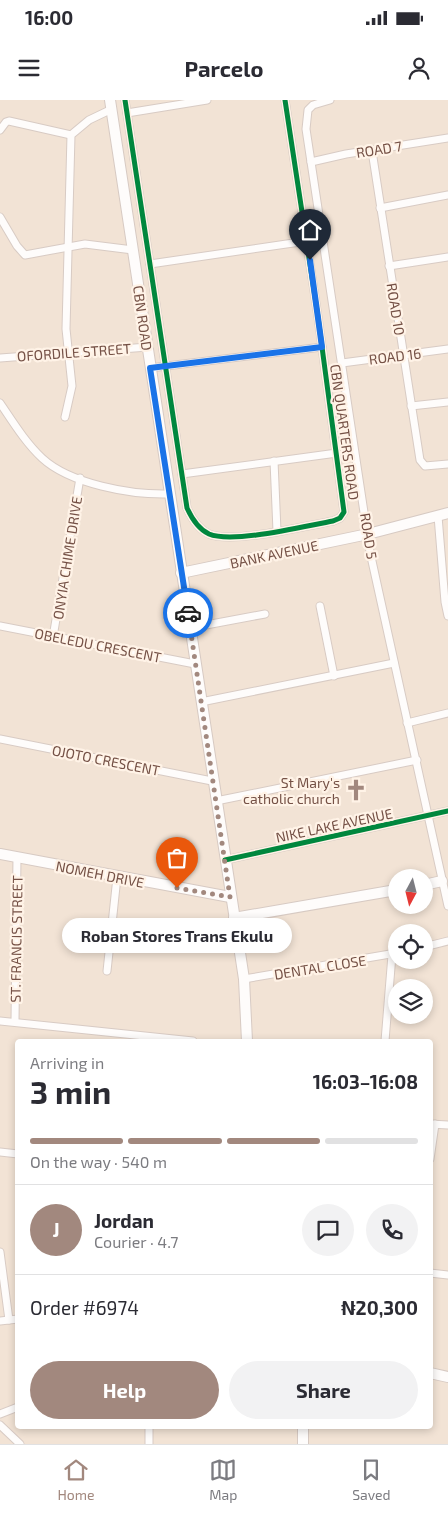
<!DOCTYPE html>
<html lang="en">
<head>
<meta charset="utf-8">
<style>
	:root { --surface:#fff; --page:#f2f2f3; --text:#2b2b33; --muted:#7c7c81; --line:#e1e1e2; --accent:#a2887e }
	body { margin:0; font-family:"Exo 2",sans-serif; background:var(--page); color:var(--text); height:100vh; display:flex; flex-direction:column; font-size:19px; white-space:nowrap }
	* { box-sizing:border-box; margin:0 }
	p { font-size:16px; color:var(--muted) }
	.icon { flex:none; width:28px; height:28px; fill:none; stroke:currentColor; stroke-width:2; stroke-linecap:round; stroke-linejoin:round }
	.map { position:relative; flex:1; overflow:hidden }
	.details { position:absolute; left:15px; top:939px; width:418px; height:390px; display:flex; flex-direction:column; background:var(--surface); border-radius:5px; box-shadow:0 2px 8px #0003 }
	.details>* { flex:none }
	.needle { width:32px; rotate:187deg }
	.tools { position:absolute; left:388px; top:769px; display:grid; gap:10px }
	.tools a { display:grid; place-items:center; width:45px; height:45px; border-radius:50%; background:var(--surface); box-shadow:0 2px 8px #0003; font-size:25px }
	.pin { position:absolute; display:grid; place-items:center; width:42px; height:42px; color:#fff; margin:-51px -21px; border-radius:50% 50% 50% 0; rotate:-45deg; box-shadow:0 0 5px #0007 }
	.pin .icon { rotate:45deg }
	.courier { position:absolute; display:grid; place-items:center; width:50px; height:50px; margin:-25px; border:4px solid #1a73e8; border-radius:50%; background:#fff; color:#222; box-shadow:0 1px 6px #0007 }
	.bubble { position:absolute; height:35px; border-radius:18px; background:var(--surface); box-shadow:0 2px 8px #0003; font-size:16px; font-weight:700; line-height:35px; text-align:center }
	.head em { font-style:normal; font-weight:700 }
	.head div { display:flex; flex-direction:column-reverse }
	.head { display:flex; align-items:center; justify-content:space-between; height:85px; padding:0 15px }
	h1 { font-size:32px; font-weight:700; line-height:38px }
	.bar { display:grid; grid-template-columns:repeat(4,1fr); gap:8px 5px; align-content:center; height:60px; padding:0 15px }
	.bar i { height:6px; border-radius:4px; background:var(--line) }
	.bar .selected { background:var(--accent) }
	.bar p { grid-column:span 4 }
	.line { display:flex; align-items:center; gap:12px; padding:0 15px; border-top:1px solid var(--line) }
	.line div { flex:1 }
	.round { display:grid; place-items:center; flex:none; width:52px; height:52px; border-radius:26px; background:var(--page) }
	.action { display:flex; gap:10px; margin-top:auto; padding:10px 15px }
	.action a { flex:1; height:58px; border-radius:30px; background:var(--accent); color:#fff; font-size:20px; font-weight:700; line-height:58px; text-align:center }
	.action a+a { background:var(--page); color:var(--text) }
	.status { display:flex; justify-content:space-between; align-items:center; height:35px; padding:0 25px; background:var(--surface); direction:ltr }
	.status svg { height:14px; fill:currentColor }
	header { display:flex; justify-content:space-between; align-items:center; height:65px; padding:0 15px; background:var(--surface); font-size:22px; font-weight:700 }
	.menu { display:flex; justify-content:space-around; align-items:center; height:70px; border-top:1px solid var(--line); background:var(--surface); font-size:14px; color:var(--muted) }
	.menu a { display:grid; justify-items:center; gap:2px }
	.menu .selected { color:var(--accent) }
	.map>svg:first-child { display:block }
	.residential { fill:#f2e3d5; fill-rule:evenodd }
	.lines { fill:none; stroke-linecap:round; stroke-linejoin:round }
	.street-casing { stroke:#d8cbc4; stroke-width:9 }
	.secondary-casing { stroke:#d7cac3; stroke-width:12 }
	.street { stroke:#fefcfb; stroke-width:7 }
	.secondary { stroke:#fefcfb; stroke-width:10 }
	.cycleway-casing { stroke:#fff3e7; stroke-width:8 }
	.cycleway { stroke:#00873e; stroke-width:5 }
	.done { stroke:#a2887e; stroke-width:5; stroke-dasharray:0 9 }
	.route { stroke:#1a73e8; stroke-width:6 }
	.labels { text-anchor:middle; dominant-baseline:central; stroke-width:4.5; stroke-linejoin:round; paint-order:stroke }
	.street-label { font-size:14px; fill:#755146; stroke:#fff3e7 }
	.poi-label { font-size:14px; fill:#755146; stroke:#fff3e7; text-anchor:end }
</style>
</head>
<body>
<div class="status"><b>16:00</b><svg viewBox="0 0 49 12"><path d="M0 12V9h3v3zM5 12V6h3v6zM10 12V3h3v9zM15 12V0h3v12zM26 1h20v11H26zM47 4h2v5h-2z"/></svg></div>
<header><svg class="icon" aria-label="menu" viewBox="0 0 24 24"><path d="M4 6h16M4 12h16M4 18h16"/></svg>Parcelo<svg class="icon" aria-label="person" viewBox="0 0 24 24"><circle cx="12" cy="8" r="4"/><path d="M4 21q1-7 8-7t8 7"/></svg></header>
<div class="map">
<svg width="448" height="1344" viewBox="0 0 448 1344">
	<rect width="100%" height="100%" fill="#f6eee6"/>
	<path class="residential" d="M 0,0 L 448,0 L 448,1344 L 0,1344 ZM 396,778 L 424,778 L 424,805 L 396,805 ZM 396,832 L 424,832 L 424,860 L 396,860 ZM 396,888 L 424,888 L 424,915 L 396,915 ZM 18,941 L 430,941 L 430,1326 L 18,1326 Z"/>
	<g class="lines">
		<g class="street-casing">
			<g id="street">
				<path d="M 125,0 L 187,408 C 192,419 198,429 209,434 C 233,444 305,426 333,421 L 340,418 L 344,412 L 318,217 L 285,0"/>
				<path d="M 330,0 L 313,5 L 308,10 L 306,29 L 370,452 L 448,806"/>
				<path d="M 127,13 L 207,0"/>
				<path d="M 0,30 L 6,22 L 9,21 L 71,35"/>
				<path d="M 372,51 L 420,360 L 425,366 L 448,364"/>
				<path d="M 311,62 L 346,54 L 448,38"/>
				<path d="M 380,108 L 448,95"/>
				<path d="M 0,117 L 17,146 L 25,155 L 85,144 L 133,150"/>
				<path d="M 150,164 L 307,141"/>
				<path d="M 389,166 L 448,157"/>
				<path d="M 0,258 L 148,247"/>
				<path d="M 342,263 L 448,249"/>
				<path d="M 150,268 L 322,247"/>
				<path d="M 0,303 C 13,322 25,342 42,358 C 70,384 131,395 169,394"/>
				<path d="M 411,306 L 448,302"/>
				<path d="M 65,317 L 72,286 L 66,229 L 71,35 L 89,20 L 112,9"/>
				<path d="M 274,361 L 277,431"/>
				<path d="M 182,374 L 337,353"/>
				<path d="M 438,416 L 445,502 L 448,516"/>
				<path d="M 320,506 L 334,576"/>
				<path d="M 0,526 L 195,564"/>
				<path d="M 190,528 L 265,514"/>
				<path d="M 53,537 L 80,378"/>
				<path d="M 201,602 L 394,563"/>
				<path d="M 407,623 L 448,613"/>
				<path d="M 0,639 L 212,681"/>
				<path d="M 216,701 L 417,660"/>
				<path d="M 225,760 L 448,711"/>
				<path d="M 424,847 L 448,841"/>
				<path d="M 107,871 L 117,777"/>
				<path d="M 244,879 L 396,853"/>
				<path d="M 0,921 L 193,941"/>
				<path d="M 15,921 L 17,757"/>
				<path d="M 385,941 L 392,855"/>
				<path d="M 430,1024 L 448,1025"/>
				<path d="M 0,1052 L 18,1054"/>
				<path d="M 430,1059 L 435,1024"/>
				<path d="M 0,1152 L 9,1220"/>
				<path d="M 430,1173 L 448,1175"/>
				<path d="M 0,1221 L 18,1219"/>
				<path d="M 0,1314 L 18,1307"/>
				<path d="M 0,1325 L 20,1344"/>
				<path d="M 149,1326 L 149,1344"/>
			</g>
		</g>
		<g class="secondary-casing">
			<g id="secondary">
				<path d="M 110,0 L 244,879 L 247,941"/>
				<path d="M 181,473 L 368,434 L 448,413"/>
				<path d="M 0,754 L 230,797"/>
				<path d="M 424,785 L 442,781"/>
				<path d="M 234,818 L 396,790"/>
				<path d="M 430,1273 L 448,1277"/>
				<path d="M 303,1326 L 303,1344"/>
			</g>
		</g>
		<use href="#street" class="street"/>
		<use href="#secondary" class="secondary"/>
		<g class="cycleway-casing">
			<g id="cycleway">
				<path d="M 125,0 L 187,408 C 192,419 198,429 209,434 C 233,444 305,426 333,421 L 340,418 L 344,412 L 318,217 L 285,0"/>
				<path d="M 225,760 L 448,711"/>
			</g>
		</g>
		<use href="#cycleway" class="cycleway"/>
	</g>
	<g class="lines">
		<path class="done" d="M 177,788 L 230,797 L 188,513"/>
		<path class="route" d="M 188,513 L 150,268 L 322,247 L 310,160"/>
	</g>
	<defs>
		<g id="church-bare" transform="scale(1.725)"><path d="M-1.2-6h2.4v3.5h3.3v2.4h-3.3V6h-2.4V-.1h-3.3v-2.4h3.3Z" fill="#a2887e" stroke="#fff3e7" stroke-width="2.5" paint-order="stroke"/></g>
	</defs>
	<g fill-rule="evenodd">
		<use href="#church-bare" x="356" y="690"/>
	</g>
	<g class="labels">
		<g class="street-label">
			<text transform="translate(379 49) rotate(-9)">ROAD 7</text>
			<text transform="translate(396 209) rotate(81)">ROAD 10</text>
			<text transform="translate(143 218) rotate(82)">CBN ROAD</text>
			<text transform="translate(74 252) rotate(-4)">OFORDILE STREET</text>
			<text transform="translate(395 256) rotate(-7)">ROAD 16</text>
			<text transform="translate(345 332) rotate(82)">CBN QUARTERS ROAD</text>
			<text transform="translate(369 436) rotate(81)">ROAD 5</text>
			<text transform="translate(274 454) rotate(-12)">BANK AVENUE</text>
			<text transform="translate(67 458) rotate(-81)">ONYIA CHIME DRIVE</text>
			<text transform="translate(98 545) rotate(11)">OBELEDU CRESCENT</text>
			<text transform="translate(106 660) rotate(11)">OJOTO CRESCENT</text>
			<text transform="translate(334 725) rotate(-12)">NIKE LAKE AVENUE</text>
			<text transform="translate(100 774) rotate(11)">NOMEH DRIVE</text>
			<text transform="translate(16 839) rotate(-89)">ST. FRANCIS STREET</text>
			<text transform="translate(320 867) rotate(-9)">DENTAL CLOSE</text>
		</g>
		<g class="poi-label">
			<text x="340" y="682">St Mary's<tspan x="340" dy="16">catholic church</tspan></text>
		</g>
	</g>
</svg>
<div class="tools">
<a><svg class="needle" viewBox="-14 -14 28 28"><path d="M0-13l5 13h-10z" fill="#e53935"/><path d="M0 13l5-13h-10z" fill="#7c7c81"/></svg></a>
<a><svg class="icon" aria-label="locate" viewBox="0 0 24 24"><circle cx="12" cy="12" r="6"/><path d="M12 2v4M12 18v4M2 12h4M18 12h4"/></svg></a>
<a><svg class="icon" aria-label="layers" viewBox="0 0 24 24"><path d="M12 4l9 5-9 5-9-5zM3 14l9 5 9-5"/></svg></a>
</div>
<div class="pin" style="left:177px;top:788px;background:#ea580c"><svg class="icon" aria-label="bag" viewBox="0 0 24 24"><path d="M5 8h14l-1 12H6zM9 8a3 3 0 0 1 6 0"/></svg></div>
<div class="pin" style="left:310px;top:160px;background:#1f2937"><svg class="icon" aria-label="home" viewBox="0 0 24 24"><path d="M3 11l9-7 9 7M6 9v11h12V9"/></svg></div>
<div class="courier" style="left:188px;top:513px"><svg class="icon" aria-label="car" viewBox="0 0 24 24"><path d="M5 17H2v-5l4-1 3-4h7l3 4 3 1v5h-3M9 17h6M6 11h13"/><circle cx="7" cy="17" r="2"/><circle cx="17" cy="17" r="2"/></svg></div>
<div class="bubble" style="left:62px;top:818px;width:230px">Roban Stores Trans Ekulu</div>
<section class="details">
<div class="head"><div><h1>3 min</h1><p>Arriving in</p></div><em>16:03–16:08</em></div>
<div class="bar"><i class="selected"></i><i class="selected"></i><i class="selected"></i><i></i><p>On the way · 540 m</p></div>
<div class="line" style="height:90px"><b class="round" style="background:var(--accent);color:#fff">J</b><div><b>Jordan</b><p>Courier · 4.7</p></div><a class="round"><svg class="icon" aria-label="chat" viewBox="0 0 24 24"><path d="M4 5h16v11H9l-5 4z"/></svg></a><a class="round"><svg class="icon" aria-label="phone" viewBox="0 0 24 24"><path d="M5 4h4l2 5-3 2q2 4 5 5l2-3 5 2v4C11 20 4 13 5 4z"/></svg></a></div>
<div class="line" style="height:65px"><div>Order #6974</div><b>₦20,300</b></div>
<div class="action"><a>Help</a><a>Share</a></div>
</section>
</div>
<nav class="menu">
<a class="selected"><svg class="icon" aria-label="home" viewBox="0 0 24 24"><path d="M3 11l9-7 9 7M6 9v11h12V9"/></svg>Home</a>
<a><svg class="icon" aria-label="map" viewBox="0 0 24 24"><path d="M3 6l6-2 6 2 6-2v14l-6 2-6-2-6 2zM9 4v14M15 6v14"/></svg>Map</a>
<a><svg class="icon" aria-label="saved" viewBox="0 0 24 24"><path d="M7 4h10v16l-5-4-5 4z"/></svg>Saved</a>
</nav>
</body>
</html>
